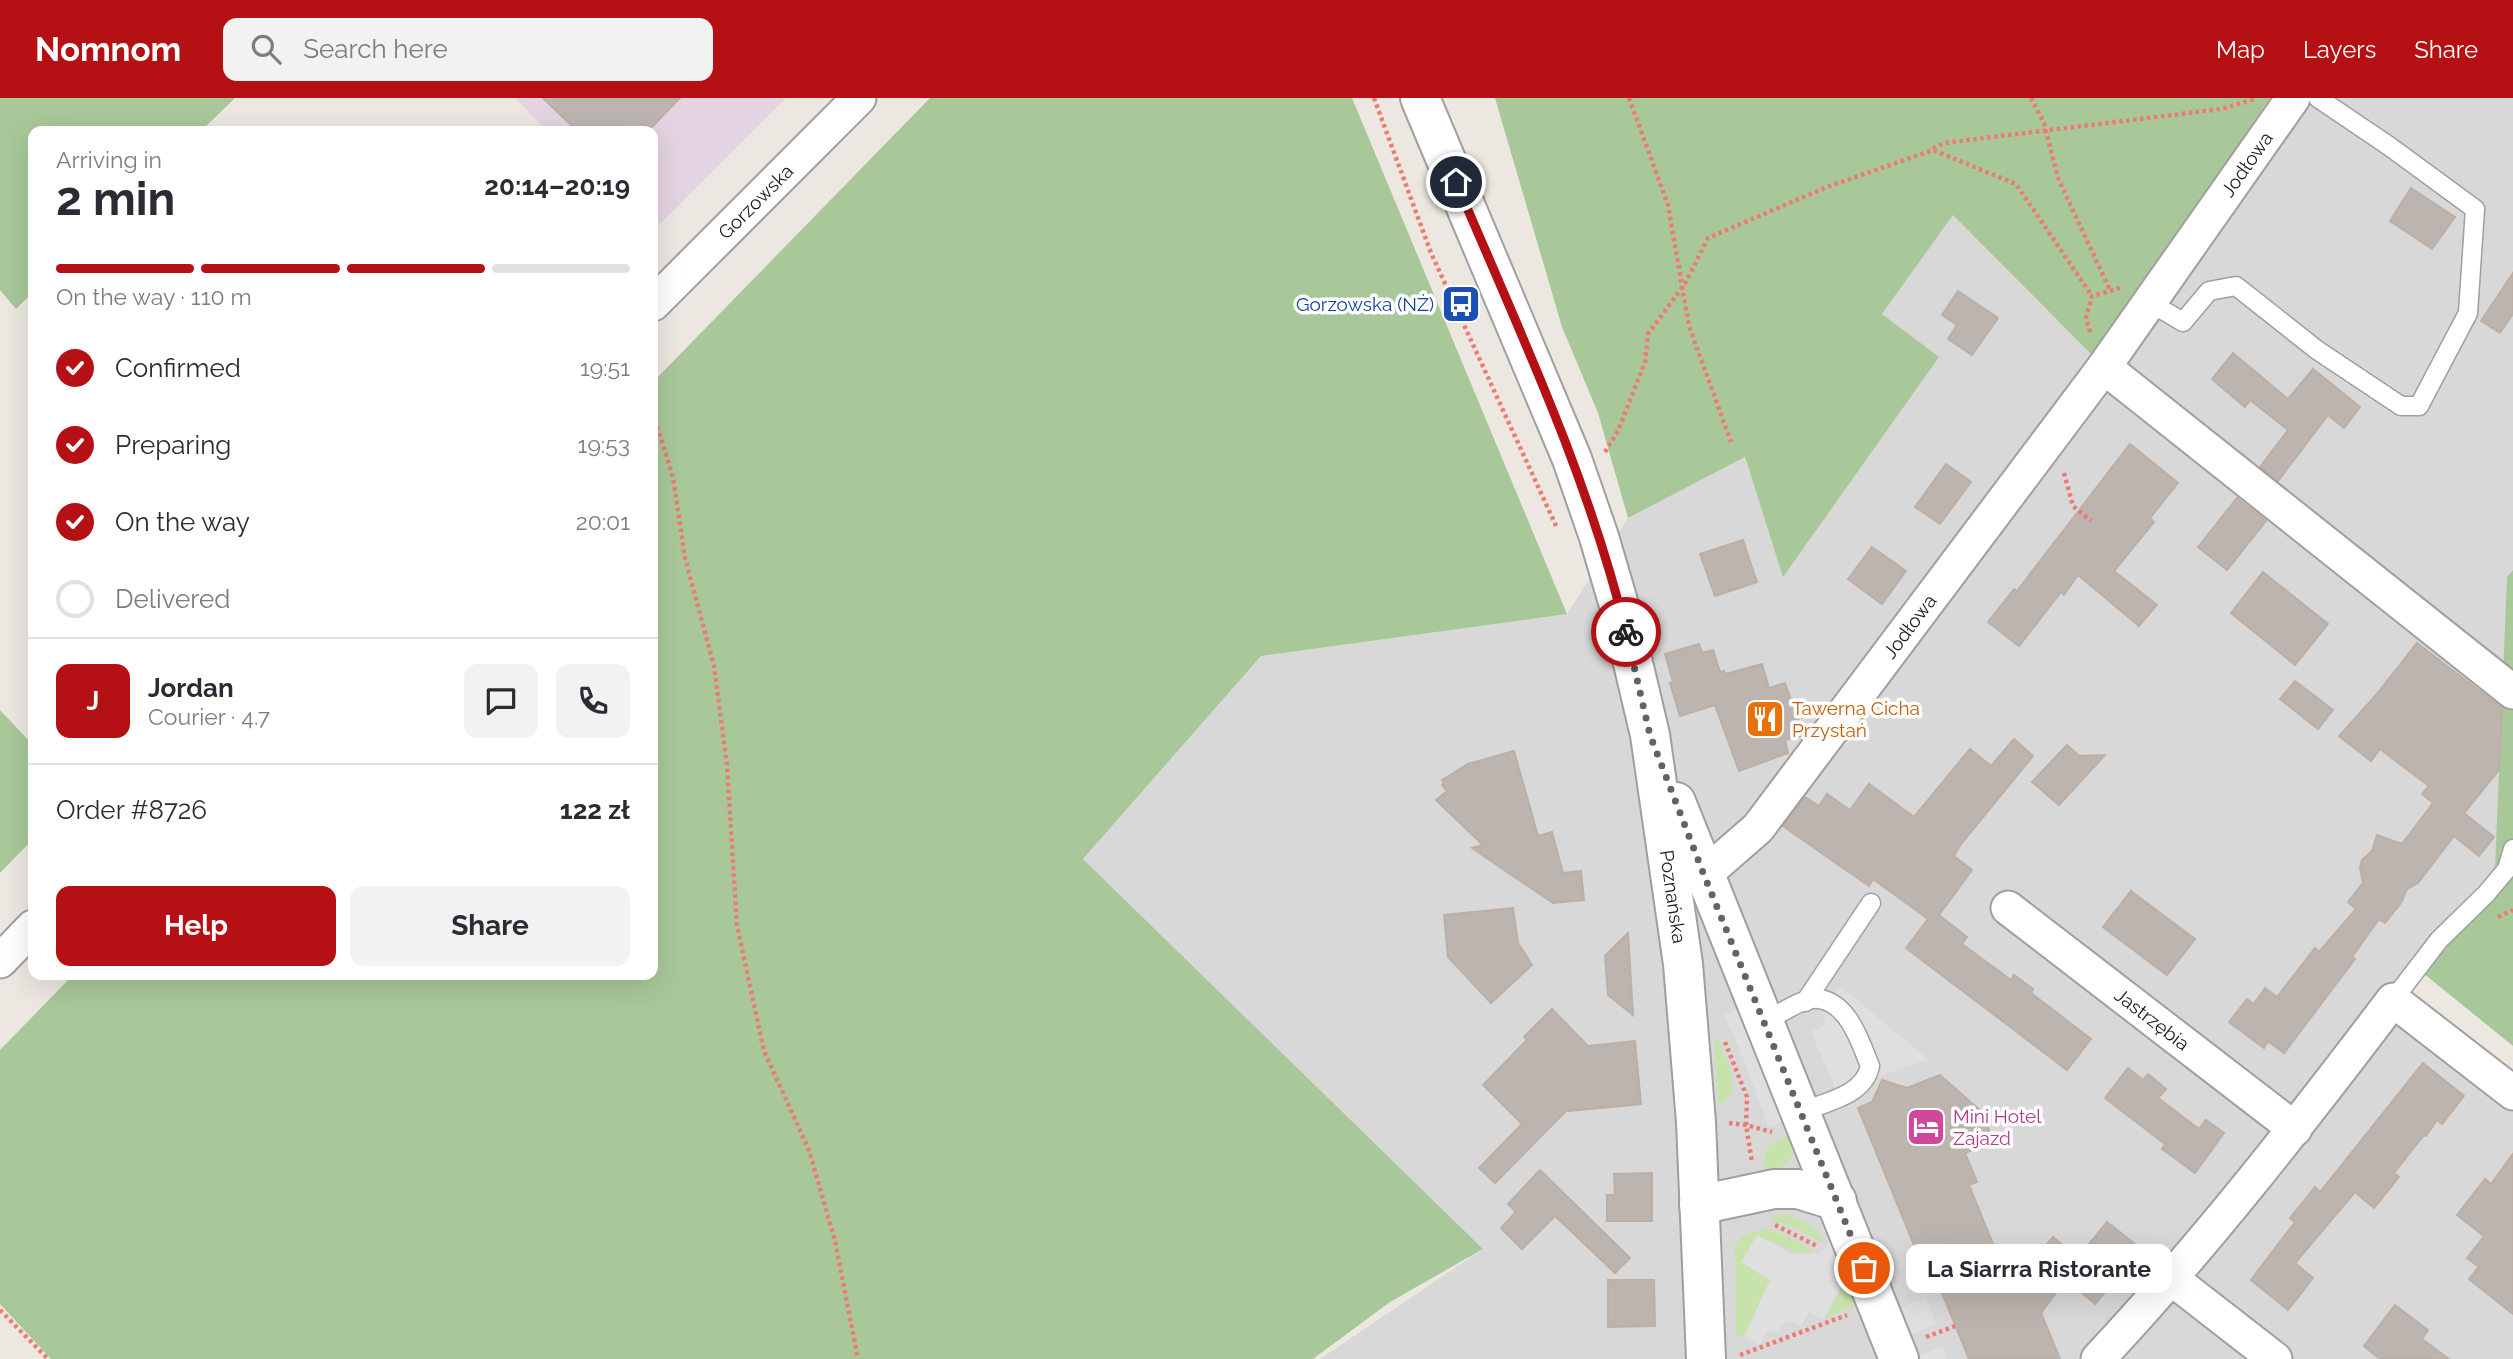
<!DOCTYPE html>
<html lang="en">
<head>
<meta charset="utf-8">
<style>
	:root { --surface:#fff; --page:#f2f2f3; --text:#2b2b33; --muted:#7c7c81; --line:#e1e1e2; --accent:#b51013 }
	body { margin:0; font-family:Raleway,sans-serif; background:var(--page); color:var(--text); height:100vh; display:flex; flex-direction:column; font-size:26px; white-space:nowrap }
	* { box-sizing:border-box; margin:0 }
	p { font-size:23px; color:var(--muted) }
	.icon { flex:none; width:38px; height:38px; fill:none; stroke:currentColor; stroke-width:2; stroke-linecap:round; stroke-linejoin:round }
	.map { position:relative; flex:1; overflow:hidden }
	.panel { position:absolute; left:28px; top:28px; width:630px; height:854px; display:flex; flex-direction:column; background:var(--surface); border-radius:14px; box-shadow:0 7px 28px #0002 }
	.panel>* { flex:none }
	.pin { position:absolute; display:grid; place-items:center; width:60px; height:60px; color:#fff; margin:-30px; border:4px solid #fff; border-radius:50%; box-shadow:0 2px 7px #0007 }
	.courier { position:absolute; display:grid; place-items:center; width:70px; height:70px; margin:-35px; border:5px solid #b51013; border-radius:50%; background:#fff; color:#222; box-shadow:0 2px 9px #0007 }
	.bubble { position:absolute; height:49px; border-radius:14px; background:var(--surface); box-shadow:0 7px 28px #0002; font-size:23px; font-weight:700; line-height:49px; text-align:center }
	.headline em { font-style:normal; font-weight:700 }
	.headline div { display:flex; flex-direction:column-reverse }
	.headline { display:flex; align-items:center; justify-content:space-between; height:119px; padding:0 28px }
	h1 { font-size:46px; font-weight:700; line-height:52px }
	.bar { display:grid; grid-template-columns:repeat(4,1fr); gap:10px 7px; align-content:center; height:84px; padding:0 28px }
	.bar i { height:9px; border-radius:5px; background:var(--line) }
	.bar .selected { background:var(--accent) }
	.bar p { grid-column:span 4 }
	.line { display:flex; align-items:center; gap:18px; padding:0 28px; border-top:2px solid var(--line) }
	.line div { flex:1 }
	.round { display:grid; place-items:center; flex:none; width:74px; height:74px; border-radius:14px; background:var(--page) }
	ol { padding:0 28px; list-style:none }
	li { display:flex; align-items:center; gap:21px; height:77px }
	li p { margin-inline-start:auto }
	li .icon { padding:7px; border-radius:50%; background:var(--accent); color:#fff; stroke-width:4 }
	li:last-child { color:var(--muted) }
	li i { width:38px; height:38px; border:4px solid var(--line); border-radius:50% }
	.cta { display:flex; gap:14px; margin-top:auto; padding:14px 28px }
	.cta a { flex:1; height:80px; border-radius:14px; background:var(--accent); color:#fff; font-size:28px; font-weight:700; line-height:80px; text-align:center }
	.cta a+a { background:var(--page); color:var(--text) }
	header { display:flex; align-items:center; gap:42px; box-sizing:border-box; height:98px; padding:0 35px; background:var(--accent); color:#fff }
	header strong { font-size:33px }
	nav { display:flex; gap:38px; margin-inline-start:auto; font-size:24px }
	.search { width:490px; height:63px; background:var(--page); display:flex; align-items:center; gap:18px; box-sizing:border-box; padding:0 24px; border-radius:14px; color:var(--muted); font-size:26px }
	.map>svg:first-child { display:block }
	.residential { fill:#d9d8d8 }
	.industrial { fill:#e4d3e1 }
	.grass { fill:#c7e2aa }
	.forest { fill:#a8c899 }
	.parking { fill:#dfdfdf }
	.building { fill:#bcb4ae; stroke:#bcafa5; stroke-width:2 }
	.lines { fill:none; stroke-linecap:round; stroke-linejoin:round }
	.service-casing { stroke:#9f9f9f; stroke-width:21 }
	.minor-casing { stroke:#9f9f9f; stroke-width:37 }
	.tertiary-casing { stroke:#9f9f9f; stroke-width:42 }
	.path { stroke:#ed7b71; stroke-width:4.5; stroke-dasharray:3.5 3.5; stroke-linecap:butt }
	.service { stroke:#fff; stroke-width:18 }
	.minor { stroke:#fff; stroke-width:33 }
	.tertiary { stroke:#fff; stroke-width:38 }
	.done { stroke:#646360; stroke-width:7; stroke-dasharray:0 12.6 }
	.route { stroke:#b51013; stroke-width:9 }
	.labels { text-anchor:middle; dominant-baseline:central; stroke-width:7; stroke-linejoin:round; paint-order:stroke }
	.street-label { font-size:19px; fill:#1b1b1b; stroke:#fff }
	.transit-label { font-size:19px; fill:#164399; stroke:#fff; text-anchor:end }
	.food-label { font-size:19px; fill:#c56008; stroke:#fff; text-anchor:start }
	.hotel-label { font-size:19px; fill:#b23c85; stroke:#fff; text-anchor:start }
</style>
</head>
<body>
<header>
<strong>Nomnom</strong>
<div class="search"><svg class="icon" aria-label="search" viewBox="0 0 24 24"><circle cx="10" cy="10" r="6"/><path d="M15 15l6 6"/></svg>Search here</div>
<nav><a>Map</a><a>Layers</a><a>Share</a></nav>
</header>
<div class="map">
<svg width="2513" height="1261" viewBox="0 0 2513 1261">
	<rect width="100%" height="100%" fill="#ece8e1"/>
	<path class="residential" d="M 2297,0 L 2513,0 L 2513,472 L 2507,479 L 2513,747 L 2393,902 L 2513,995 L 2513,1261 L 1320,1261 L 1483,1151 L 1083,761 L 1261,558 L 1567,516 L 1628,420 L 1745,359 L 1783,478 L 1938,259 L 1882,216 L 1953,116 L 2104,268 Z"/>
	<path class="industrial" d="M 515,0 L 786,0 L 653,133 L 653,33 L 547,33 Z"/>
	<g class="grass">
		<path d="M 1714,940 L 1719,942 C 1726,961 1746,997 1718,1007 Z"/>
		<path d="M 1793,1035 C 1800,1060 1785,1069 1764,1077 C 1765,1045 1764,1049 1793,1035 Z"/>
		<path d="M 1776,1116 C 1797,1118 1812,1124 1823,1142 L 1822,1145 L 1798,1131 L 1776,1124 L 1769,1117 Z"/>
		<path d="M 1766,1130 L 1789,1139 L 1814,1153 L 1800,1155 L 1757,1138 L 1770,1182 L 1744,1239 L 1736,1238 L 1735,1149 L 1742,1138 Z"/>
		<path d="M 1850,1187 L 1861,1205 L 1826,1220 L 1841,1189 Z"/>
	</g>
	<g class="forest">
		<path d="M 0,0 L 235,0 L 201,33 L 33,33 L 33,194 L 16,211 L 0,192 Z"/>
		<path d="M 930,0 L 1352,0 L 1567,516 L 1261,558 L 1083,761 L 1483,1151 L 1390,1204 L 1313,1261 L 51,1261 L 0,1206 L 0,952 L 73,877 L 653,877 L 653,284 Z"/>
		<path d="M 1495,0 L 2270,0 L 2095,260 L 1953,117 L 1882,216 L 1939,259 L 1783,479 L 1745,359 L 1628,420 L 1598,315 L 1562,229 Z"/>
		<path d="M 2513,472 L 2513,948 L 2423,875 L 2495,771 L 2507,479 Z"/>
		<path d="M 0,612 L 33,647 L 33,741 L 0,775 Z"/>
	</g>
	<g class="parking">
		<path d="M 1841,889 L 1928,961 L 1837,994 L 1811,934 L 1825,926 L 1824,916 L 1818,913 Z"/>
		<path d="M 1755,902 L 1801,1016 L 1769,1029 L 1737,945 L 1724,917 Z"/>
		<path d="M 1844,1121 L 1853,1186 L 1841,1189 L 1823,1221 L 1809,1214 L 1801,1228 L 1786,1222 L 1778,1235 L 1768,1232 L 1760,1247 L 1744,1239 L 1770,1182 L 1741,1164 L 1757,1137 L 1794,1157 L 1821,1155 Z"/>
		<path d="M 1926,1199 L 1936,1226 L 1910,1238 L 1899,1211 Z"/>
		<path d="M 1943,1248 L 1948,1261 L 1911,1261 Z"/>
	</g>
	<g class="building">
		<path d="M 543,0 L 680,0 L 648,33 L 577,33 Z"/>
		<path d="M 2411,90 L 2455,119 L 2432,151 L 2390,123 Z"/>
		<path d="M 2513,175 L 2513,216 L 2500,235 L 2481,223 Z"/>
		<path d="M 1958,193 L 1998,220 L 1972,257 L 1948,241 L 1957,227 L 1942,217 Z"/>
		<path d="M 2233,255 L 2288,301 L 2313,271 L 2360,309 L 2344,330 L 2328,317 L 2278,383 L 2260,369 L 2288,332 L 2250,302 L 2245,309 L 2212,281 Z"/>
		<path d="M 2130,346 L 2178,385 L 2150,420 L 2154,424 L 2114,473 L 2157,507 L 2139,528 L 2078,477 L 2064,497 L 2061,494 L 2019,548 L 1988,524 L 2014,491 L 2017,493 Z"/>
		<path d="M 1946,366 L 1971,384 L 1940,426 L 1915,409 Z"/>
		<path d="M 2237,400 L 2266,423 L 2227,472 L 2198,449 Z"/>
		<path d="M 1743,442 L 1757,484 L 1715,498 L 1700,456 Z"/>
		<path d="M 1872,449 L 1906,473 L 1882,506 L 1848,481 Z"/>
		<path d="M 2263,474 L 2328,526 L 2295,567 L 2231,515 Z"/>
		<path d="M 2417,545 L 2502,610 L 2499,672 L 2464,715 L 2494,739 L 2479,758 L 2454,738 L 2418,785 L 2407,791 L 2401,805 L 2385,825 L 2379,821 L 2352,859 L 2355,861 L 2284,955 L 2268,943 L 2264,950 L 2229,924 L 2247,901 L 2254,906 L 2265,890 L 2277,899 L 2315,850 L 2319,854 L 2356,811 L 2348,804 L 2363,785 L 2360,769 L 2362,762 L 2372,753 L 2377,737 L 2402,746 L 2433,705 L 2422,696 L 2429,688 L 2380,651 L 2371,663 L 2339,638 L 2376,597 Z"/>
		<path d="M 1699,546 L 1702,555 L 1713,552 L 1720,574 L 1724,573 L 1725,576 L 1762,566 L 1769,590 L 1785,585 L 1804,637 L 1785,642 L 1788,655 L 1739,673 L 1715,607 L 1680,618 L 1670,585 L 1673,584 L 1665,556 Z"/>
		<path d="M 2295,583 L 2333,612 L 2318,631 L 2280,601 Z"/>
		<path d="M 2014,641 L 2033,658 L 1961,746 L 1954,758 L 1972,772 L 1939,817 L 1967,839 L 1962,846 L 2011,882 L 2014,877 L 2033,891 L 2031,895 L 2091,941 L 2067,972 L 1906,850 L 1928,821 L 1873,781 L 1869,788 L 1783,728 L 1805,699 L 1819,708 L 1827,696 L 1850,712 L 1869,686 L 1914,719 L 1970,651 L 1991,668 Z"/>
		<path d="M 2067,647 L 2079,658 L 2105,657 L 2059,707 L 2032,684 Z"/>
		<path d="M 1514,653 L 1538,738 L 1552,734 L 1563,775 L 1581,773 L 1584,802 L 1553,805 L 1472,750 L 1483,747 L 1436,702 L 1447,693 L 1442,687 L 1444,685 L 1442,682 L 1468,666 Z"/>
		<path d="M 2131,793 L 2195,841 L 2167,877 L 2103,829 Z"/>
		<path d="M 1513,810 L 1518,845 L 1532,867 L 1491,905 L 1448,859 L 1444,817 Z"/>
		<path d="M 1628,835 L 1633,917 L 1608,897 L 1605,858 Z"/>
		<path d="M 1552,911 L 1588,948 L 1635,943 L 1641,1006 L 1569,1013 L 1567,1012 L 1495,1085 L 1479,1070 L 1522,1026 L 1483,987 L 1527,942 L 1524,939 Z"/>
		<path d="M 2423,965 L 2464,998 L 2442,1026 L 2437,1022 L 2426,1038 L 2424,1037 L 2394,1075 L 2399,1079 L 2374,1110 L 2355,1094 L 2295,1165 L 2313,1180 L 2288,1212 L 2251,1182 L 2295,1124 L 2290,1120 L 2315,1089 L 2320,1094 Z"/>
		<path d="M 2128,970 L 2143,982 L 2148,976 L 2166,991 L 2158,1000 L 2199,1031 L 2206,1022 L 2224,1035 L 2195,1075 L 2162,1051 L 2165,1046 L 2105,1000 Z"/>
		<path d="M 1940,977 L 1982,1014 L 1993,1043 L 1965,1055 L 1977,1084 L 1969,1087 L 2001,1166 L 2017,1160 L 2028,1169 L 2053,1139 L 2078,1160 L 2107,1124 L 2141,1151 L 2095,1206 L 2066,1181 L 2041,1215 L 2060,1261 L 1969,1261 L 1936,1180 L 1930,1182 L 1925,1168 L 1923,1169 L 1858,1010 L 1872,1004 L 1882,982 L 1907,990 Z"/>
		<path d="M 2513,1056 L 2513,1216 L 2469,1181 L 2479,1169 L 2467,1160 L 2484,1138 L 2457,1117 L 2485,1081 L 2491,1086 Z"/>
		<path d="M 1540,1072 L 1630,1160 L 1615,1175 L 1555,1118 L 1522,1151 L 1501,1130 L 1516,1114 L 1508,1106 Z"/>
		<path d="M 1652,1075 L 1652,1123 L 1607,1123 L 1607,1097 L 1615,1097 L 1614,1076 Z"/>
		<path d="M 1608,1182 L 1654,1182 L 1655,1228 L 1608,1229 Z"/>
		<path d="M 2395,1207 L 2428,1232 L 2422,1241 L 2449,1261 L 2380,1261 L 2364,1248 Z"/>
	</g>
	<g class="lines">
		<g class="service-casing">
			<g id="service">
				<path d="M 2149,204 L 2183,224 L 2209,193 L 2236,188 L 2317,252 L 2401,308 L 2419,308 L 2468,215 L 2475,111 L 2389,48 L 2318,0"/>
				<path d="M 2393,902 L 2439,842 L 2486,796 L 2507,771 L 2513,751"/>
				<path d="M 1805,904 L 1871,805"/>
				<path d="M 1764,924 C 1779,917 1802,899 1819,901 C 1849,905 1861,946 1870,968 C 1864,998 1825,1004 1801,1014"/>
			</g>
		</g>
		<g class="minor-casing">
			<g id="minor">
				<path id="s1" d="M 653,206 L 859,0"/>
				<path d="M 2104,269 L 2513,594"/>
				<path id="s2" d="M 1704,777 L 1758,730 L 2104,269 L 2293,0"/>
				<path id="s3" d="M 2008,810 L 2295,1031"/>
				<path d="M 0,863 L 33,829"/>
				<path d="M 2172,1181 L 2275,1261"/>
				<path d="M 2098,1261 C 2204,1148 2299,1026 2393,902 L 2513,995"/>
			</g>
		</g>
		<g class="tertiary-casing">
			<g id="tertiary">
				<path id="s4" d="M 1420,0 L 1572,361 L 1599,439 L 1621,514 L 1650,637 L 1683,866 L 1696,1024 L 1706,1261"/>
				<path d="M 1676,704 L 1899,1261"/>
				<path d="M 1699,1107 L 1774,1091 L 1798,1091 L 1837,1103"/>
			</g>
		</g>
		<g class="path">
			<path d="M 1374,0 L 1431,155 L 1557,430"/>
			<path d="M 1629,0 L 1668,107 L 1689,228 L 1731,344"/>
			<path d="M 2031,0 L 2044,25 L 2058,80 L 2110,192"/>
			<path d="M 1933,51 L 1944,45 L 2221,11 L 2255,1"/>
			<path d="M 2090,234 L 2086,220 L 2092,198 L 2120,190"/>
			<path d="M 653,323 L 657,328 L 673,379 L 685,460 L 714,568 L 727,667 L 737,828 L 764,953 L 809,1052 L 835,1143 L 858,1261"/>
			<path d="M 1605,354 L 1618,333 L 1645,264 L 1648,236 L 1686,184 L 1708,140 L 1827,89 L 1933,52 L 2016,86 L 2092,198"/>
			<path d="M 2064,375 L 2073,408 L 2091,423"/>
			<path d="M 2498,819 L 2513,812"/>
			<path d="M 1725,944 L 1747,999 L 1746,1027 L 1752,1064"/>
			<path d="M 1729,1025 L 1746,1027 L 1772,1034"/>
			<path d="M 1775,1127 L 1817,1148"/>
			<path d="M 0,1212 L 48,1261"/>
			<path d="M 1926,1239 L 1955,1228"/>
			<path d="M 1740,1257 L 1847,1217"/>
		</g>
		<use href="#service" class="service"/>
		<use href="#minor" class="minor"/>
		<use href="#tertiary" class="tertiary"/>
	</g>
	<g class="lines">
		<path class="done" d="M 1626,534 L 1650,637 L 1704,777 L 1864,1170"/>
		<path class="route" d="M 1456,84 C 1519,232 1588,378 1626,534"/>
	</g>
	<defs>
		<g id="bus-square" transform="scale(2.0125)"><rect x="-9" y="-9" width="18" height="18" rx="4" fill="#1a4fb4" stroke="#fff"/><path d="M-5-6H5V4H4V6H2V4H-2V6H-4V4H-5ZM-3.5-4V0h7V-4ZM-3.5 1.2v1.5H-2V1.2ZM2 1.2v1.5H3.5V1.2Z" fill="#fff"/></g>
		<g id="restaurant-square" transform="scale(2.0125)"><rect x="-9" y="-9" width="18" height="18" rx="4" fill="#e8710a" stroke="#fff"/><path d="M-5-6h1v4h1v-4h1v4h1v-4h1v5L-1.5 .5V6h-2V.5L-5-1ZM5-6V6H3V1.5H1.5Q1.5-4 5-6Z" fill="#fff"/></g>
		<g id="hotel-square" transform="scale(2.0125)"><rect x="-9" y="-9" width="18" height="18" rx="4" fill="#d1479c" stroke="#fff"/><path d="M-6-4.5h1.5V1H6V5H4.5V3h-9V5H-6ZM-4 0a1.8 1.8 0 1 1 3.6 0ZM.5 0V-2.5h3Q6-2.5 6 0Z" fill="#fff"/></g>
	</defs>
	<g fill-rule="evenodd">
		<use href="#bus-square" x="1461" y="206"/>
		<use href="#restaurant-square" x="1765" y="621"/>
		<use href="#hotel-square" x="1926" y="1029"/>
	</g>
	<g class="labels">
		<g class="street-label">
			<text stroke="none"><textPath href="#s2" startOffset="896">Jodłowa</textPath></text>
			<text stroke="none"><textPath href="#s1" startOffset="145">Gorzowska</textPath></text>
			<text stroke="none"><textPath href="#s2" startOffset="324">Jodłowa</textPath></text>
			<text stroke="none"><textPath href="#s4" startOffset="842">Poznańska</textPath></text>
			<text stroke="none"><textPath href="#s3" startOffset="182">Jastrzębia</textPath></text>
		</g>
		<g class="transit-label">
			<text x="1434" y="206">Gorzowska (NŻ)</text>
		</g>
		<g class="food-label">
			<text x="1792" y="610">Tawerna Cicha<tspan x="1792" dy="22">Przystań</tspan></text>
		</g>
		<g class="hotel-label">
			<text x="1953" y="1018">Mini Hotel<tspan x="1953" dy="22">Zajazd</tspan></text>
		</g>
	</g>
</svg>
<div class="pin" style="left:1864px;top:1170px;background:#ea580c"><svg class="icon" aria-label="bag" viewBox="0 0 24 24"><path d="M5 8h14l-1 12H6zM9 8a3 3 0 0 1 6 0"/></svg></div>
<div class="pin" style="left:1456px;top:84px;background:#1f2937"><svg class="icon" aria-label="home" viewBox="0 0 24 24"><path d="M3 11l9-7 9 7M6 9v11h12V9"/></svg></div>
<div class="courier" style="left:1626px;top:534px"><svg class="icon" aria-label="bike" viewBox="0 0 24 24"><circle cx="6" cy="16" r="4"/><circle cx="18" cy="16" r="4"/><path d="M6 16l4-8h5l3 8M10 8l3 8H6M13 5h3"/></svg></div>
<div class="bubble" style="left:1906px;top:1146px;width:266px">La Siarrra Ristorante</div>
<section class="panel">
<div class="headline"><div><h1>2 min</h1><p>Arriving in</p></div><em>20:14–20:19</em></div>
<div class="bar"><i class="selected"></i><i class="selected"></i><i class="selected"></i><i></i><p>On the way · 110 m</p></div>
<ol>
<li><svg class="icon" aria-label="check" viewBox="0 0 24 24"><path d="M5 12l5 5 9-10"/></svg>Confirmed<p>19:51</p></li>
<li><svg class="icon" aria-label="check" viewBox="0 0 24 24"><path d="M5 12l5 5 9-10"/></svg>Preparing<p>19:53</p></li>
<li><svg class="icon" aria-label="check" viewBox="0 0 24 24"><path d="M5 12l5 5 9-10"/></svg>On the way<p>20:01</p></li>
<li><i></i>Delivered</li>
</ol>
<div class="line" style="height:126px"><b class="round" style="background:var(--accent);color:#fff">J</b><div><b>Jordan</b><p>Courier · 4.7</p></div><a class="round"><svg class="icon" aria-label="chat" viewBox="0 0 24 24"><path d="M4 5h16v11H9l-5 4z"/></svg></a><a class="round"><svg class="icon" aria-label="phone" viewBox="0 0 24 24"><path d="M5 4h4l2 5-3 2q2 4 5 5l2-3 5 2v4C11 20 4 13 5 4z"/></svg></a></div>
<div class="line" style="height:91px"><div>Order #8726</div><b>122 zł</b></div>
<div class="cta"><a>Help</a><a>Share</a></div>
</section>
</div>
</body>
</html>
